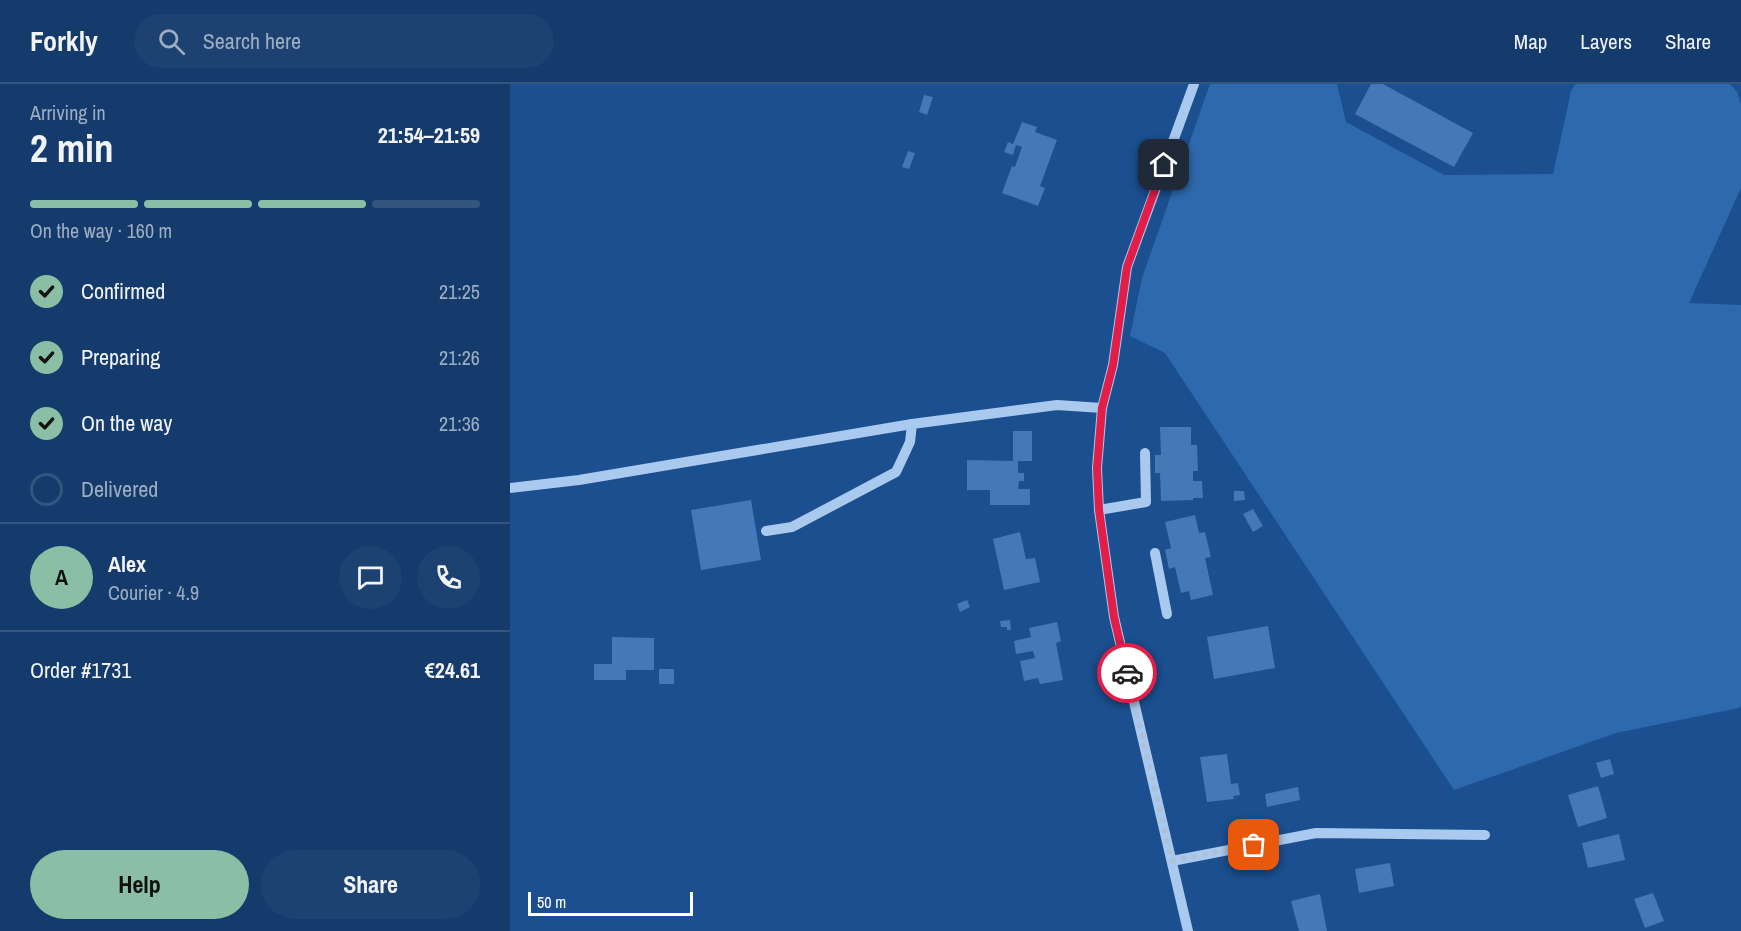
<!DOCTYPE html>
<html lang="en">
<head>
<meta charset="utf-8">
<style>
	:root { --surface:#143b6b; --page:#1d4271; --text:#f1f3f6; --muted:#9dadc1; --line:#33557e; --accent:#8abfa5 }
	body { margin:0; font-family:"Archivo Narrow",sans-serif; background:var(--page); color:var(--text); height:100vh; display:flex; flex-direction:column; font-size:22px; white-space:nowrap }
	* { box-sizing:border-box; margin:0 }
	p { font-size:20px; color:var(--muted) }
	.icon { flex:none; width:33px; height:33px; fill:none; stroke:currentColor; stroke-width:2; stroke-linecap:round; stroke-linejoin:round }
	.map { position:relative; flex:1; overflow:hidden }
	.side { display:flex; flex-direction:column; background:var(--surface); width:510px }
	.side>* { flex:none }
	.scale { position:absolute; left:18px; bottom:15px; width:165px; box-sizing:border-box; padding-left:6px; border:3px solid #fff; border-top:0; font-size:16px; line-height:21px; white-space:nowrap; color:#fff; -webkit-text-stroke:4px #1b4f8f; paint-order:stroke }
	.pin { position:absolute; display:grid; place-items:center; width:51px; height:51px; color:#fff; margin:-26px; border-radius:12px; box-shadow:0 3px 9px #0006 }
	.courier { position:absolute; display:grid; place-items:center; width:60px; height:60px; margin:-30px; border:4px solid #e11d48; border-radius:50%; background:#fff; color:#222; box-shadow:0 2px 8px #0007 }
	.summary em { font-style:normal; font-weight:800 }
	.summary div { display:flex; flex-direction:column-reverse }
	.summary { display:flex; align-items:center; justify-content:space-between; height:102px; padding:0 30px }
	h1 { font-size:39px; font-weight:800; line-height:45px }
	.bar { display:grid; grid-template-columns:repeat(4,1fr); gap:9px 6px; align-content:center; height:72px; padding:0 30px }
	.bar i { height:8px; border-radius:4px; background:var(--line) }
	.bar .current { background:var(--accent) }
	.bar p { grid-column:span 4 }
	.line { display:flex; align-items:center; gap:15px; padding:0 30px; border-top:2px solid var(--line) }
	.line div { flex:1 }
	.round { display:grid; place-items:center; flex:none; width:63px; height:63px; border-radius:32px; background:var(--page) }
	ol { padding:0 30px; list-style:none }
	li { display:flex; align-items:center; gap:18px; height:66px }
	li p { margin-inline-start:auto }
	li .icon { padding:6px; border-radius:50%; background:var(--accent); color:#111; stroke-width:4 }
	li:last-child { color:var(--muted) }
	li i { width:33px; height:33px; border:3px solid var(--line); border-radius:50% }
	.cta { display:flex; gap:12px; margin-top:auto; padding:12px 30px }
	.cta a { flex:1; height:69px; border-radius:36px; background:var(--accent); color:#111; font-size:24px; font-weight:800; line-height:69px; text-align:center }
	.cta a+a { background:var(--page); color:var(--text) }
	header { display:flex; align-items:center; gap:36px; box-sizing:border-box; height:84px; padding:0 30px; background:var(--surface); border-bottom:2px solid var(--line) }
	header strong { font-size:28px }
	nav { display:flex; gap:33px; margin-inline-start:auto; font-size:21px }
	.search { width:420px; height:54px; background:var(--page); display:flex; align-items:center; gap:15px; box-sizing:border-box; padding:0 21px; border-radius:33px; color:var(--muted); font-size:22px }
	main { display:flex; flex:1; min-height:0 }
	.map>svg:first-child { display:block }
	.green { fill:#2e69ad }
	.building { fill:#4478b7 }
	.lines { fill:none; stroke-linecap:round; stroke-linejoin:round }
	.minor { stroke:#a9c9ee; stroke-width:10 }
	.done { stroke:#afc1d8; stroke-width:6; stroke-dasharray:0 10.8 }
	.route { stroke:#e11d48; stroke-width:8 }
</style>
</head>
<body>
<header>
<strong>Forkly</strong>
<div class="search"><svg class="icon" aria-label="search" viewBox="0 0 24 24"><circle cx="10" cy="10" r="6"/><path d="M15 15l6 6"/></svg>Search here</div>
<nav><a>Map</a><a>Layers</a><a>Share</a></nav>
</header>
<main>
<section class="side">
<div class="summary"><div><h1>2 min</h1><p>Arriving in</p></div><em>21:54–21:59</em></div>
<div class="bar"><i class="current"></i><i class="current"></i><i class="current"></i><i></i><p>On the way · 160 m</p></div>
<ol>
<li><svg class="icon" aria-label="check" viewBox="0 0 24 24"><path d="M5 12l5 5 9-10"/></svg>Confirmed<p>21:25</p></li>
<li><svg class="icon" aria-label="check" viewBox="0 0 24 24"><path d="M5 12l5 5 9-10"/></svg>Preparing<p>21:26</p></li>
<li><svg class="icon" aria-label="check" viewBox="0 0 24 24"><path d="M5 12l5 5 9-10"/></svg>On the way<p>21:36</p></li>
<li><i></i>Delivered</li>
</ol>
<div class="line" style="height:108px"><b class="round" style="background:var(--accent);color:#111">A</b><div><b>Alex</b><p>Courier · 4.9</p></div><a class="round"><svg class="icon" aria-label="chat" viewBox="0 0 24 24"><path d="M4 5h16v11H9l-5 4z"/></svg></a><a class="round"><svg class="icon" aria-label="phone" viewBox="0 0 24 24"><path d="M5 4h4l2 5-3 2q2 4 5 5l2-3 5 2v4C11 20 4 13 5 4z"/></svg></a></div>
<div class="line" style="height:78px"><div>Order #1731</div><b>€24.61</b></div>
<div class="cta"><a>Help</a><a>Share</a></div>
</section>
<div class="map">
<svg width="1231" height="847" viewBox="0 0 1231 847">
	<rect width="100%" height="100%" fill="#1b4f8f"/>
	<path class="green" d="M 700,0 L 827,0 L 836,38 L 934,91 L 1043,90 L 1061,7 L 1065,0 L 1220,0 L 1227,8 L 1231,20 L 1231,104 L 1179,219 L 1231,221 L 1231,622 L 1229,624 L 1106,649 L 944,706 L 655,269 L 620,252 L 632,194 Z"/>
	<g class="building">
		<path d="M 861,0 L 873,0 L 963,49 L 944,83 L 845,30 Z"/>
		<path d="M 414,11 L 423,13 L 417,31 L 409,28 Z"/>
		<path d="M 512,38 L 527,43 L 525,48 L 547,56 L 530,102 L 535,104 L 528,122 L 492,109 L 502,82 L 505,83 L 512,63 L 506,61 L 503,71 L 494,68 L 498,58 L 503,60 Z"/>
		<path d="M 398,67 L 405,69 L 399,85 L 392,83 Z"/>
		<path d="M 650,343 L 681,343 L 681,361 L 687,361 L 688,387 L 683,387 L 683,397 L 692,397 L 693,414 L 683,414 L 683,416 L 651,417 L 650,389 L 645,389 L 645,371 L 651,371 Z"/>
		<path d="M 503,347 L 522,347 L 522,377 L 508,377 L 508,389 L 514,389 L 514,397 L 509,397 L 508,405 L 520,405 L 520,421 L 480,421 L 480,406 L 457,406 L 457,376 L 503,377 Z"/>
		<path d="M 724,407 L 734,407 L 735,416 L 724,417 Z"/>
		<path d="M 241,416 L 251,476 L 191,486 L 181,426 Z"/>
		<path d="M 743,425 L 753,442 L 743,448 L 733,430 Z"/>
		<path d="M 685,431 L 689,449 L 695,448 L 701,473 L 695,474 L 703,511 L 681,516 L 679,507 L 671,509 L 665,483 L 659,485 L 655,466 L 661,464 L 655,438 Z"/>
		<path d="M 510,448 L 516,475 L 525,474 L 530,498 L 494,506 L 483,455 Z"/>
		<path d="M 457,516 L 460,523 L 450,528 L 447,520 Z"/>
		<path d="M 500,536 L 501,546 L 497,546 L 497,543 L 491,543 L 490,537 Z"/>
		<path d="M 547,538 L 551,557 L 546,559 L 553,596 L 530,600 L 528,594 L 514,597 L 510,577 L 525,574 L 523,567 L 506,570 L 504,557 L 521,553 L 519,544 Z"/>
		<path d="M 758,542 L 765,584 L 704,595 L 697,553 Z"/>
		<path d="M 102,553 L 144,554 L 144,586 L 116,586 L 116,596 L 84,596 L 84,580 L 102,580 Z"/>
		<rect x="149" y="585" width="15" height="15"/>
		<path d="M 717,670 L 721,700 L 728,699 L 730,711 L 723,712 L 724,715 L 697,718 L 690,673 Z"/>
		<path d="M 1100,675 L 1104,690 L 1091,694 L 1086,679 Z"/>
		<path d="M 1088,702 L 1097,734 L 1068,743 L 1058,711 Z"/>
		<path d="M 788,703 L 790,716 L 757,723 L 755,710 Z"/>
		<path d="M 1109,750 L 1115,776 L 1078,784 L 1072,759 Z"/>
		<path d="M 880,779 L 884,802 L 849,809 L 845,785 Z"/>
		<path d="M 1143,809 L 1154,837 L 1135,844 L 1124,815 Z"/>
		<path d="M 810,810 L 817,847 L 789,847 L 781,817 Z"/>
	</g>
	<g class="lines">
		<g class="minor">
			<path d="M 0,404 L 69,396 L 402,340 L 547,321 L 592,324"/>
			<path d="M 589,426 L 636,418 L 635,369"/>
			<path d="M 256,447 L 282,443 L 386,388 L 400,358 L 402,340"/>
			<path d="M 645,469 L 657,530"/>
			<path d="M 662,777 L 806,749 L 975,751"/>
			<path d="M 678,847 L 604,533 L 589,426 L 587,384 L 592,324 L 603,281 L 617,183 L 684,0"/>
		</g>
	</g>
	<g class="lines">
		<path class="done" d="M 617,589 L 662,777 L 744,761"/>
		<path class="route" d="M 617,589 L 604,533 L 589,426 L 587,384 L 592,324 L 603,281 L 617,183 L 654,81"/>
	</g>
</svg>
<div class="scale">50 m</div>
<div class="pin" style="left:744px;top:761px;background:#ea580c"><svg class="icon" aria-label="bag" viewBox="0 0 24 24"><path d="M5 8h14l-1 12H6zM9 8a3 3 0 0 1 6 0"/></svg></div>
<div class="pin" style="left:654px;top:81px;background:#1f2937"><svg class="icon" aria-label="home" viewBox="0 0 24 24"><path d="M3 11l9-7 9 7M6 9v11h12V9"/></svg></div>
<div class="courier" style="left:617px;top:589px"><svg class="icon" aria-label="car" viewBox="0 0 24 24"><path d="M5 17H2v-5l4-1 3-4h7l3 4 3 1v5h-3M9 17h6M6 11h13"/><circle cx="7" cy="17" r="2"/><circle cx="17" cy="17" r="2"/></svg></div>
</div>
</main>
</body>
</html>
